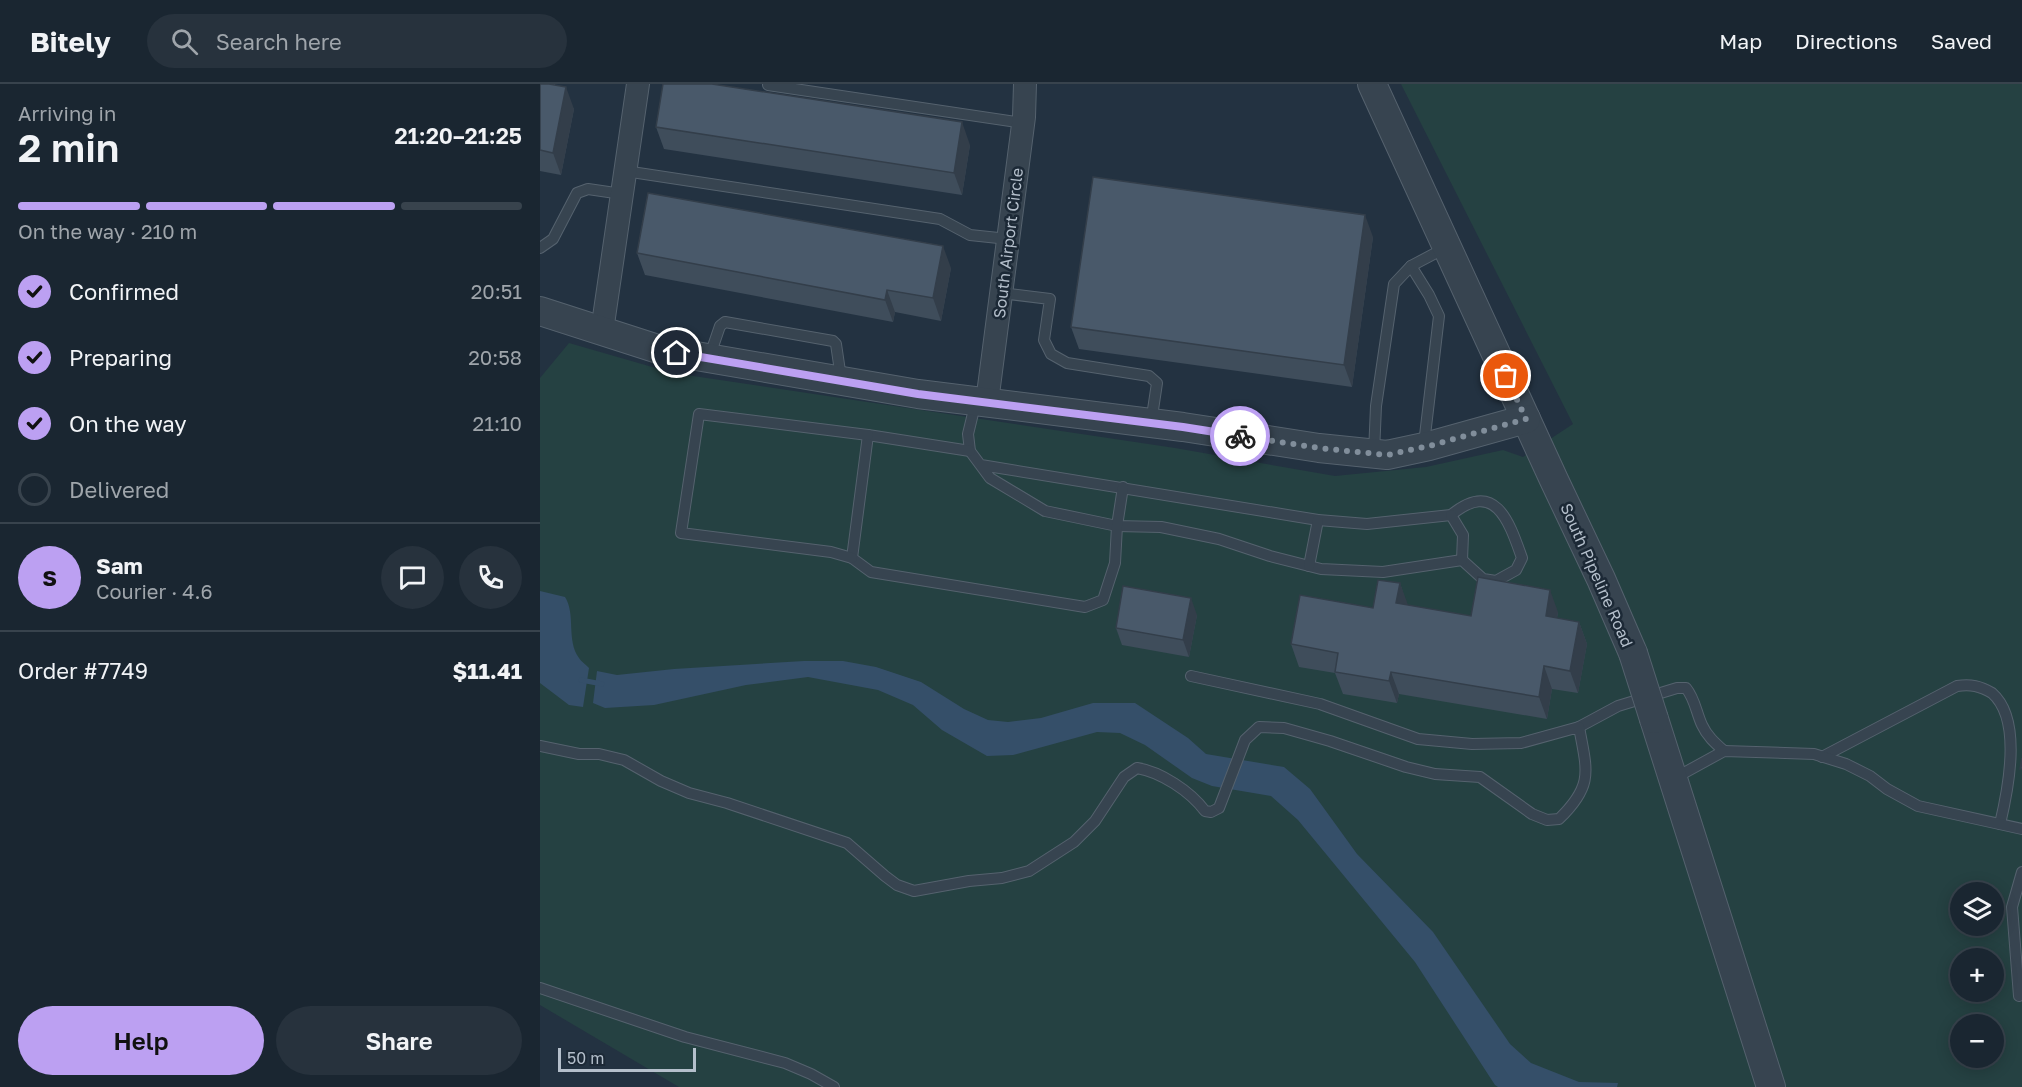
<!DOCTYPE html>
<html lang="en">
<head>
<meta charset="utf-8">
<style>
	:root { --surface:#1a2631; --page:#27323d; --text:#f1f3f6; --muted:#9fa5ab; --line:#38434d; --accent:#bca0f2 }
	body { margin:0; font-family:"Golos Text",sans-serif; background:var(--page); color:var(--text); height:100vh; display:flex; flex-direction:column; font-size:22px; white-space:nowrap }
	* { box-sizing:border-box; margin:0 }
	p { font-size:20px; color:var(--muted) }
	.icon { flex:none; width:33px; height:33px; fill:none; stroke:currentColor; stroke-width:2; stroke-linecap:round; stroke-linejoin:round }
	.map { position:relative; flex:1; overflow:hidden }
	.details { display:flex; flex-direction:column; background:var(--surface); width:540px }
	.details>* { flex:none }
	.controls { position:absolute; left:1410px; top:798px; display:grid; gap:12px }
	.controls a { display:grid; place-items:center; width:54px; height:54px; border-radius:50%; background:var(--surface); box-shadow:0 3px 15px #0003,0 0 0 2px var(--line); font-size:30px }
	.scale { position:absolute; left:18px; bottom:15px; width:138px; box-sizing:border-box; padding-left:6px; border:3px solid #b4bfcb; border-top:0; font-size:16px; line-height:21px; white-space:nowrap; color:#b4bfcb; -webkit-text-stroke:4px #1c2936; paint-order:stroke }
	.pin { position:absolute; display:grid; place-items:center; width:51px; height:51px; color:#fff; margin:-26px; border:3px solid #fff; border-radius:50%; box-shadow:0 2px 6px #0007 }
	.courier { position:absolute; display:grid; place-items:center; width:60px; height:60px; margin:-30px; border:4px solid #bca0f2; border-radius:50%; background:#fff; color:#222; box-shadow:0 2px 8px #0007 }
	.head em { font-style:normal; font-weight:600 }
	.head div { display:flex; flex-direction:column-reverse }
	.head { display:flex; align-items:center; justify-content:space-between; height:102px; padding:0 18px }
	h1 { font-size:39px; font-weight:600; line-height:45px }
	.bar { display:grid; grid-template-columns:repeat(4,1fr); gap:9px 6px; align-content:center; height:72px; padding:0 18px }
	.bar i { height:8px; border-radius:4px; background:var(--line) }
	.bar .active { background:var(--accent) }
	.bar p { grid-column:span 4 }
	.line { display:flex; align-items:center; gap:15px; padding:0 18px; border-top:2px solid var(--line) }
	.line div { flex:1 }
	.round { display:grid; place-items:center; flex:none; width:63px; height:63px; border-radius:32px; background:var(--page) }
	ol { padding:0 18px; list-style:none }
	li { display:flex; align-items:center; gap:18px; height:66px }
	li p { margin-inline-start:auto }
	li .icon { padding:6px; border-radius:50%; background:var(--accent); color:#111; stroke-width:4 }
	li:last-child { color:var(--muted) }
	li i { width:33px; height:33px; border:3px solid var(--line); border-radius:50% }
	.action { display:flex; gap:12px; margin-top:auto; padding:12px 18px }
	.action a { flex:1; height:69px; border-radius:36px; background:var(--accent); color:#111; font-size:24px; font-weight:600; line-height:69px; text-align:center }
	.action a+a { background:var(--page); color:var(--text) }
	header { display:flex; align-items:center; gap:36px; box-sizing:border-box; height:84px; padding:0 30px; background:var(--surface); border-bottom:2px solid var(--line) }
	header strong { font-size:28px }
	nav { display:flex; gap:33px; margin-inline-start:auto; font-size:21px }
	.search { width:420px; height:54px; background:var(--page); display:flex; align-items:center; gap:15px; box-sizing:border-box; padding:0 21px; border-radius:33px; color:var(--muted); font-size:22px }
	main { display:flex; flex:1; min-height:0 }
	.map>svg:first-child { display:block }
	.green { fill:#254142; fill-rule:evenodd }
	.water { fill:#354f69 }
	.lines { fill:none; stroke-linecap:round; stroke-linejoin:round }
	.stream { stroke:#354f69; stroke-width:5 }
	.service-casing { stroke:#55626e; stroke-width:12 }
	.minor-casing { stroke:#55626e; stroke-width:24 }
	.tertiary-casing { stroke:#55626e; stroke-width:30 }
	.service { stroke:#374450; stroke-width:10 }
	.minor { stroke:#374450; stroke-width:22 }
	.tertiary { stroke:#374450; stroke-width:28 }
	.tertiary-bridge-casing { stroke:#55626e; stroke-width:30; stroke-linecap:butt }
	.tertiary-bridge { stroke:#374450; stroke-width:28 }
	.wall { fill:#3f4d5b }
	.shaded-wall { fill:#333e4a }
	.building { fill:#49596a; stroke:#333e4a; stroke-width:1.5 }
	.done { stroke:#818e9b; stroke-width:6; stroke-dasharray:0 10.8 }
	.route { stroke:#bca0f2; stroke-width:8 }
	.labels { text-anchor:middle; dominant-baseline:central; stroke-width:5; stroke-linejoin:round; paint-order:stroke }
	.street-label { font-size:16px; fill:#b4bfcb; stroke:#1c2936 }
</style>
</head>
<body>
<header>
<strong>Bitely</strong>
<div class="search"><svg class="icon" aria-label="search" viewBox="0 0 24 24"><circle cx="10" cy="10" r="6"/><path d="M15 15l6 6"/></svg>Search here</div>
<nav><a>Map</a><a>Directions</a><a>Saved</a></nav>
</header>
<main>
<section class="details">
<div class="head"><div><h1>2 min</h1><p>Arriving in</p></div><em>21:20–21:25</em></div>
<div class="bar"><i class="active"></i><i class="active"></i><i class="active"></i><i></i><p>On the way · 210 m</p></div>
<ol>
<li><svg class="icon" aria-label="check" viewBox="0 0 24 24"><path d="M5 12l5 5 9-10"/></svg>Confirmed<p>20:51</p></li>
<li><svg class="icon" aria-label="check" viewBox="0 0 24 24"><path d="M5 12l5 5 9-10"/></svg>Preparing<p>20:58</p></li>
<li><svg class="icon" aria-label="check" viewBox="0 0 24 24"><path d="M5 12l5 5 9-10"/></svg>On the way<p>21:10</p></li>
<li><i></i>Delivered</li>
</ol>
<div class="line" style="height:108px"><b class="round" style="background:var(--accent);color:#111">S</b><div><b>Sam</b><p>Courier · 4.6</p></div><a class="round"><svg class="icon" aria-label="chat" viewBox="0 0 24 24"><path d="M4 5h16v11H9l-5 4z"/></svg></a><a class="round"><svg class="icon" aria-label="phone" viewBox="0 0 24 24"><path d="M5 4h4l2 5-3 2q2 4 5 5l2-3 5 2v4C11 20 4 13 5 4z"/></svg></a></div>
<div class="line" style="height:78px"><div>Order #7749</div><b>$11.41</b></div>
<div class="action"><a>Help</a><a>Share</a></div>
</section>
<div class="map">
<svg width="1482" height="1003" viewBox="0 0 1482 1003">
	<rect width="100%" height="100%" fill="#233241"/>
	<path class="green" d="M 861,0 L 1482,0 L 1482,1003 L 139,1003 L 0,921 L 0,294 L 29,259 L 133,289 L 635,364 L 795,392 L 886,383 L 963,366 L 983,373 L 1033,340 ZM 1420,808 L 1454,808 L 1454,842 L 1420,842 ZM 1420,874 L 1454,874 L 1454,908 L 1420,908 ZM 1420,940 L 1454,940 L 1454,974 L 1420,974 Z"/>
	<g class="water">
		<path d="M 0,507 L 25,513 C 36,530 26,556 39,574 C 41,577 46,581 49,584 L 43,623 L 29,621 L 0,599 Z"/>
		<path d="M 264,577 L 303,577 L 336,583 L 381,598 L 424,625 L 448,636 L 468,638 L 501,634 L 553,619 L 595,619 L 648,654 L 666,670 L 744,683 L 770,705 L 817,770 L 893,848 L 970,960 L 991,979 L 1039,998 L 1078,999 L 1077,1003 L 958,1003 L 955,1001 L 875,878 L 758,736 L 731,712 L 672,702 L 652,694 L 605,661 L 580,649 L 557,648 L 473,671 L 447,672 L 402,646 L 373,621 L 338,606 L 268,593 L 206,601 L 114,621 L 65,624 L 53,619 L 57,587 L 77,591 L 134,585 Z"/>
	</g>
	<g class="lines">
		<path class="stream" d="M 41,596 L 62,600"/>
		<g class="service-casing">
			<g id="service">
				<path d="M 228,1 L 483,39"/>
				<path d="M 85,87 L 400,135 L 430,151 L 468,155"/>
				<path d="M 0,164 L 13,155 L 37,109 L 48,105 L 82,110"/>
				<path d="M 871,182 L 889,211 L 899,232 L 884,360"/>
				<path d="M 461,209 L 510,215 L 504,256 L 511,270 L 527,279 L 609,292 L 617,299 L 611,339"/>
				<path d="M 169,274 L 180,242 L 185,238 L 293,257 L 296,260 L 301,294"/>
				<path d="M 436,317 L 428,350 L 430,367 L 450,394 L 505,427 L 577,442 L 621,443 L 679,455 L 730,472 L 781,485 L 843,488 L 922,476 L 943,495 L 956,497 L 976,486 L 982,474 C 969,437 955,395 911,431 L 827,440 L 778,436 L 441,381"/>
				<path d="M 430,367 L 328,351 L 312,474 L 331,488 L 545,523 L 563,516 L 575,479 L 577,442 L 583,403"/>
				<path d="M 834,369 L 836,322 L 854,200 L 871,182 L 907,163"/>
				<path d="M 911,431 L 923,451 L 922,476"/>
				<path d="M 312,474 L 291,468 L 141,449 L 159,330 L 328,351"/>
				<path d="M 769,482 L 778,436"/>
				<path d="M 1039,643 L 1078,622 L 1137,604 L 1146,604 C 1155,615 1156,628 1162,641 C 1167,652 1175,659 1184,667"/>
				<path d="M 0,662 L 39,670 L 59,670 L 84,676 L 121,697 L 149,709 L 187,719 L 307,759 L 345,792 L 357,801 L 374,807 L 429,797 L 462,794 L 489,787 L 534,758 L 555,737 L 584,693 L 597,684 C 621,688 650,707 665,727 L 671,728 L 679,724 L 705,656 L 719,643 L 744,644 L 790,657 L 866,683 L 895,690 L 940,693 L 992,730 L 1007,736 L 1019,735 C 1054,701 1047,687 1039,643 L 981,659 L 932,660 L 878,655 L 780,620 L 651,592"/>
				<path d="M 1282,673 L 1417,602 C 1431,600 1440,602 1452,609 C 1482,635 1469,702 1460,740"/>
				<path d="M 1133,695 L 1184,667 L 1274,670 L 1306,680 L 1330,692 L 1347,705 L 1378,722 L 1482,745"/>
				<path d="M 0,904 L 145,953 L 245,979 L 271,990 L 294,1003"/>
				<path d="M 1479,912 L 1472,823 L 1482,788"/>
			</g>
		</g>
		<g class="minor-casing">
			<g id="minor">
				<path d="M 62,247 L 98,0"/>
				<path d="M 447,318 L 484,33 L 485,0"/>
			</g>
		</g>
		<g class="tertiary-casing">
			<g id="tertiary">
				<path d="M 832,0 L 1014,396 L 1061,495 L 1093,569"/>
				<path d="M 0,227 L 121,266 L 378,310 L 643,343 L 779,364 L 847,371 L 889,362 L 986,335"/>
				<path d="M 1114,635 L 1231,1003"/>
			</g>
		</g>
		<use href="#service" class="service"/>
		<use href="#minor" class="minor"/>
		<use href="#tertiary" class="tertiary"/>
		<g class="tertiary-bridge-casing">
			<path id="tertiary-bridge" d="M 1093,569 L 1114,635"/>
		</g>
		<use href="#tertiary-bridge" class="tertiary-bridge"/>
	</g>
	<g class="wall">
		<path d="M 0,0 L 15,0 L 15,1 L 34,25 L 21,91 L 0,87 Z"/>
		<path d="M 116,43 L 430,61 L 422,111 L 124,65 Z"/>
		<path d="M 833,153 L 812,303 L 539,265 L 531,243 Z"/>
		<path d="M 97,169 L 411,184 L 401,237 L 355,228 L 353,238 L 105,191 Z"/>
		<path d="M 860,499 L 867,521 L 931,532 L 1018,528 L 1017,534 L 1039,538 L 1047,560 L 1038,609 L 1012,605 L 1007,635 L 859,610 L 857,619 L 803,610 L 795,589 L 759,583 L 751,560 L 833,524 Z"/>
		<path d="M 657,531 L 649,573 L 582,561 L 576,544 Z"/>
	</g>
	<g class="shaded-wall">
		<path d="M 26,3 L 34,25 L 21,91 L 13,69 Z"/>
		<path d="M 422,38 L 430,61 L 422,111 L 414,89 Z"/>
		<path d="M 825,131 L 833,153 L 812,303 L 804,281 Z"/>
		<path d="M 403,162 L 411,184 L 401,237 L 393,214 Z"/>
		<path d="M 347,206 L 355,228 L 353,238 L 345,216 Z"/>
		<path d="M 860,499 L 868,521 L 856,519 Z"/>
		<path d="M 1010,506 L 1018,528 L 1014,555 L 1006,532 Z"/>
		<path d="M 651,514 L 657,531 L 649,573 L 643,556 Z"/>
		<path d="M 1039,538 L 1047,560 L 1038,609 L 1030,587 Z"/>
		<path d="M 1004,582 L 1012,605 L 1007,635 L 999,613 Z"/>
		<path d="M 851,588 L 859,610 L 857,619 L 849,597 Z"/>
	</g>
	<g class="building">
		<path d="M 0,0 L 9,0 L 26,3 L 13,69 L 0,66 Z"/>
		<path d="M 123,0 L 172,0 L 422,38 L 414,89 L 116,43 Z"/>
		<path d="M 553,93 L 825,131 L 804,281 L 531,243 Z"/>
		<path d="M 108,109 L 403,162 L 393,214 L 347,206 L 345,216 L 97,169 Z"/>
		<path d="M 938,493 L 1010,506 L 1006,532 L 1039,538 L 1030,587 L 1004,582 L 999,613 L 851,588 L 849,597 L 795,588 L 798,569 L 751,560 L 760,511 L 833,524 L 838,496 L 860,499 L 856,519 L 931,532 Z"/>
		<path d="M 583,502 L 651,514 L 643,556 L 576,544 Z"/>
		<path d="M 1482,674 L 1482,685 L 1480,685 Z"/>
	</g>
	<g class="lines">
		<path class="done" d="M 700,352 L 779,364 L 847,371 L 889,362 L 986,335 L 966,292"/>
		<path class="route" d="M 137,269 L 378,310 L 643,343 L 700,352"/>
	</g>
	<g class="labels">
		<g class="street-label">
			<text transform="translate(468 159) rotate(-83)">South Airport Circle</text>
			<text transform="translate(1057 491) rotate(66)">South Pipeline Road</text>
		</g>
	</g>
</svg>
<div class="controls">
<a><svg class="icon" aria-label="layers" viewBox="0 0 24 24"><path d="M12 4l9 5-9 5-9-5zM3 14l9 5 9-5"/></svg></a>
<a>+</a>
<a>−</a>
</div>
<div class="scale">50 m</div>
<div class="pin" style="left:966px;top:292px;background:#ea580c"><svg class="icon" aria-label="bag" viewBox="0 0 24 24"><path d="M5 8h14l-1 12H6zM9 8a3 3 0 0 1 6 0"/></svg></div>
<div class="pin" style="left:137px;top:269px;background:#1f2937"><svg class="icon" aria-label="home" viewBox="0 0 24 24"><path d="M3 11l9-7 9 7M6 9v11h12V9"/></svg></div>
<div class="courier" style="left:700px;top:352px"><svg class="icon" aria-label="bike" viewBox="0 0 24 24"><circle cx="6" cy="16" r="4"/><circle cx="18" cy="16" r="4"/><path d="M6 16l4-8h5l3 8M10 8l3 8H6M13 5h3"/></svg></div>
</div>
</main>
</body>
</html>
